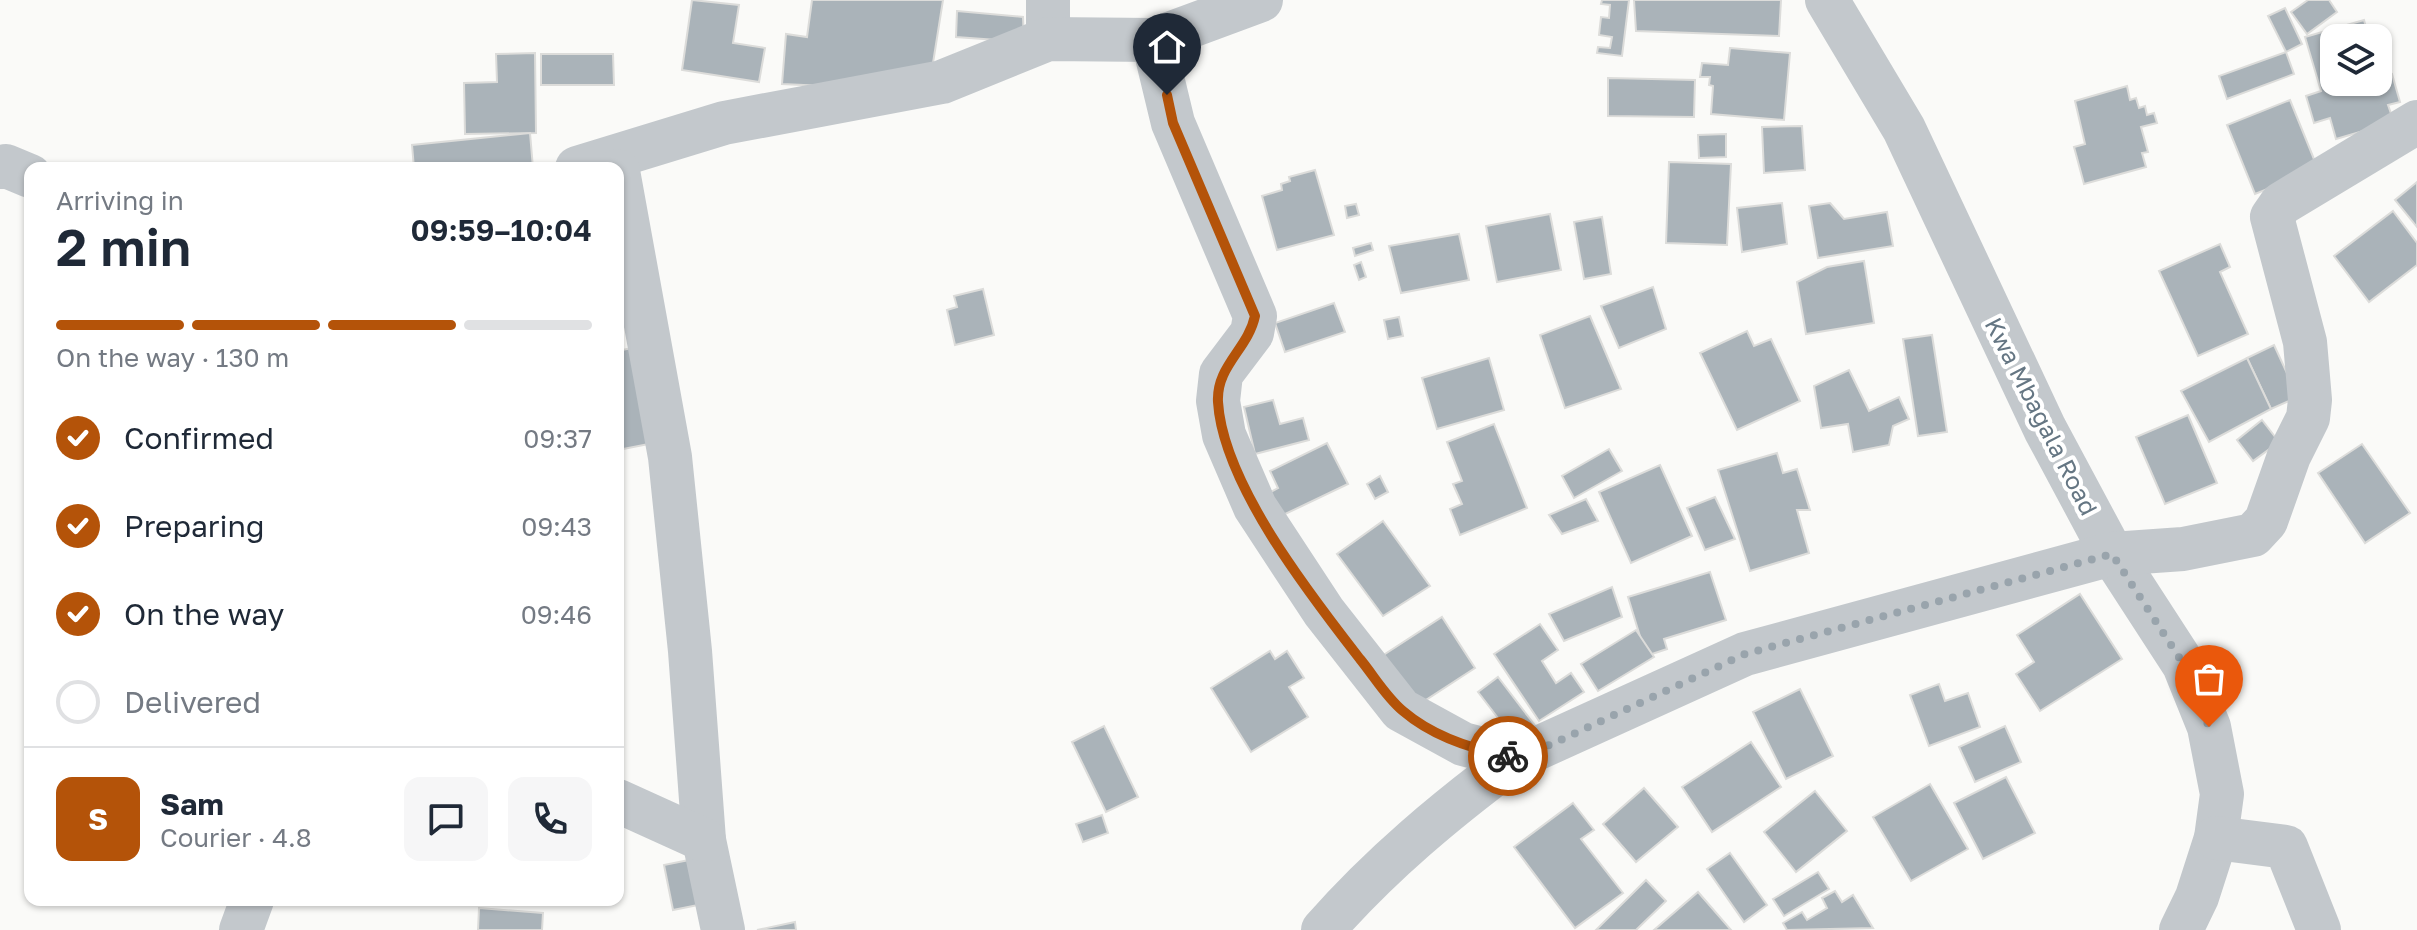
<!DOCTYPE html>
<html lang="en">
<head>
<meta charset="utf-8">
<style>
	:root { --surface:#fff; --page:#f6f6f7; --text:#1f2937; --muted:#747a83; --line:#e0e1e3; --accent:#b45309 }
	body { margin:0; font-family:"Golos Text",sans-serif; background:var(--page); color:var(--text); height:100vh; display:flex; flex-direction:column; font-size:30px; white-space:nowrap }
	* { box-sizing:border-box; margin:0 }
	p { font-size:26px; color:var(--muted) }
	.icon { flex:none; width:44px; height:44px; fill:none; stroke:currentColor; stroke-width:2; stroke-linecap:round; stroke-linejoin:round }
	.map { position:relative; flex:1; overflow:hidden }
	.drawer { position:absolute; left:24px; top:162px; width:600px; height:744px; display:flex; flex-direction:column; background:var(--surface); border-radius:16px; box-shadow:0 2px 6px #0004 }
	.drawer>* { flex:none }
	.controls { position:absolute; left:2320px; top:24px; display:grid; gap:16px }
	.controls a { display:grid; place-items:center; width:72px; height:72px; border-radius:16px; background:var(--surface); box-shadow:0 2px 6px #0004; font-size:40px }
	.pin { position:absolute; display:grid; place-items:center; width:68px; height:68px; color:#fff; margin:-82px -34px; border-radius:50% 50% 50% 0; rotate:-45deg; box-shadow:0 0 8px #0007 }
	.pin .icon { rotate:45deg }
	.courier { position:absolute; display:grid; place-items:center; width:80px; height:80px; margin:-40px; border:6px solid #b45309; border-radius:50%; background:#fff; color:#222; box-shadow:0 2px 10px #0007 }
	.overview em { font-style:normal; font-weight:600 }
	.overview div { display:flex; flex-direction:column-reverse }
	.overview { display:flex; align-items:center; justify-content:space-between; height:136px; padding:0 32px }
	h1 { font-size:52px; font-weight:600; line-height:60px }
	.bar { display:grid; grid-template-columns:repeat(4,1fr); gap:12px 8px; align-content:center; height:96px; padding:0 32px }
	.bar i { height:10px; border-radius:6px; background:var(--line) }
	.bar .selected { background:var(--accent) }
	.bar p { grid-column:span 4 }
	.line { display:flex; align-items:center; gap:20px; padding:0 32px; border-top:2px solid var(--line) }
	.line div { flex:1 }
	.round { display:grid; place-items:center; flex:none; width:84px; height:84px; border-radius:16px; background:var(--page) }
	ol { padding:0 32px; list-style:none }
	li { display:flex; align-items:center; gap:24px; height:88px }
	li p { margin-inline-start:auto }
	li .icon { padding:8px; border-radius:50%; background:var(--accent); color:#fff; stroke-width:4 }
	li:last-child { color:var(--muted) }
	li i { width:44px; height:44px; border:4px solid var(--line); border-radius:50% }
	.map>svg:first-child { display:block }
	.building { fill:#aab3b9; stroke:#dcdcda; stroke-width:2 }
	.lines { fill:none; stroke-linecap:round; stroke-linejoin:round }
	.minor { stroke:#c3c8cc; stroke-width:44 }
	.done { stroke:#99a4ac; stroke-width:8; stroke-dasharray:0 14.4 }
	.route { stroke:#b45309; stroke-width:10 }
	.labels { text-anchor:middle; dominant-baseline:central; stroke-width:8; stroke-linejoin:round; paint-order:stroke }
	.street-label { font-size:24px; fill:#657683; stroke:#fff }
</style>
</head>
<body>
<div class="map">
<svg width="2417" height="930" viewBox="0 0 2417 930">
	<rect width="100%" height="100%" fill="#fafaf8"/>
	<g class="building">
		<path d="M 692,0 L 739,5 L 733,43 L 765,48 L 759,82 L 682,70 Z"/>
		<path d="M 812,0 L 943,0 L 930,82 L 869,88 L 782,84 L 786,34 L 807,37 Z"/>
		<path d="M 1602,0 L 1629,0 L 1622,56 L 1597,53 L 1598,47 L 1610,48 L 1612,37 L 1599,35 L 1601,17 L 1609,18 L 1610,5 L 1601,4 Z"/>
		<path d="M 1634,0 L 1781,0 L 1779,36 L 1636,31 Z"/>
		<path d="M 2308,0 L 2329,0 L 2337,12 L 2307,34 L 2291,12 Z"/>
		<path d="M 2285,8 L 2302,44 L 2286,52 L 2268,16 Z"/>
		<path d="M 957,11 L 1023,17 L 1024,42 L 956,37 Z"/>
		<path d="M 2364,20 L 2369,38 L 2334,38 L 2334,82 L 2378,82 L 2378,67 L 2381,78 L 2392,74 L 2400,102 L 2388,105 L 2394,122 L 2336,139 L 2330,118 L 2314,123 L 2306,96 L 2321,91 L 2305,37 Z"/>
		<path d="M 1730,48 L 1790,53 L 1784,120 L 1711,114 L 1713,86 L 1709,85 L 1710,77 L 1700,77 L 1702,63 L 1728,65 Z"/>
		<path d="M 2286,52 L 2294,74 L 2227,99 L 2219,76 Z"/>
		<path d="M 535,53 L 536,133 L 465,134 L 464,83 L 497,82 L 496,54 Z"/>
		<path d="M 541,54 L 613,54 L 614,85 L 541,85 Z"/>
		<path d="M 1608,78 L 1695,80 L 1694,117 L 1608,116 Z"/>
		<path d="M 2127,86 L 2130,100 L 2136,98 L 2139,108 L 2145,106 L 2147,115 L 2154,113 L 2157,123 L 2141,127 L 2148,152 L 2142,153 L 2146,167 L 2084,184 L 2074,147 L 2085,144 L 2075,101 Z"/>
		<path d="M 2290,100 L 2318,169 L 2255,194 L 2227,125 Z"/>
		<path d="M 1802,126 L 1805,170 L 1764,173 L 1762,127 Z"/>
		<path d="M 530,133 L 533,168 L 414,168 L 412,145 Z"/>
		<path d="M 1726,134 L 1726,157 L 1699,158 L 1698,135 Z"/>
		<path d="M 1669,162 L 1731,164 L 1727,245 L 1666,243 Z"/>
		<path d="M 1315,170 L 1334,235 L 1277,250 L 1262,196 L 1282,190 L 1281,184 L 1290,181 L 1289,177 Z"/>
		<path d="M 2417,182 L 2417,227 L 2395,200 Z"/>
		<path d="M 1782,203 L 1787,244 L 1742,252 L 1737,208 Z"/>
		<path d="M 1830,203 L 1844,219 L 1887,212 L 1893,246 L 1818,258 L 1809,206 Z"/>
		<path d="M 1356,204 L 1359,215 L 1347,218 L 1345,206 Z"/>
		<path d="M 2393,211 L 2417,243 L 2417,265 L 2369,302 L 2334,256 Z"/>
		<path d="M 1550,214 L 1561,270 L 1497,282 L 1486,226 Z"/>
		<path d="M 1602,217 L 1611,274 L 1584,279 L 1574,222 Z"/>
		<path d="M 1459,234 L 1469,280 L 1401,293 L 1389,246 Z"/>
		<path d="M 1371,243 L 1373,250 L 1355,256 L 1353,248 Z"/>
		<path d="M 2220,244 L 2230,267 L 2220,272 L 2248,334 L 2198,356 L 2159,271 Z"/>
		<path d="M 1864,261 L 1874,323 L 1806,334 L 1797,282 L 1827,267 Z"/>
		<path d="M 1361,262 L 1366,277 L 1359,280 L 1354,265 Z"/>
		<path d="M 1653,287 L 1666,329 L 1619,348 L 1601,306 Z"/>
		<path d="M 983,289 L 994,335 L 955,345 L 947,310 L 957,307 L 954,296 Z"/>
		<path d="M 1334,303 L 1345,332 L 1285,352 L 1275,323 Z"/>
		<path d="M 1590,316 L 1621,389 L 1565,408 L 1540,335 Z"/>
		<path d="M 1399,317 L 1403,336 L 1388,339 L 1384,320 Z"/>
		<path d="M 1747,331 L 1754,346 L 1771,339 L 1800,401 L 1737,430 L 1700,353 Z"/>
		<path d="M 1932,335 L 1947,432 L 1918,436 L 1903,339 Z"/>
		<path d="M 2274,345 L 2298,397 L 2271,409 L 2247,358 Z"/>
		<path d="M 640,346 L 659,442 L 618,450 L 618,351 Z"/>
		<path d="M 1489,358 L 1504,410 L 1437,429 L 1422,378 Z"/>
		<path d="M 2247,358 L 2271,409 L 2209,442 L 2181,391 Z"/>
		<path d="M 1849,370 L 1869,411 L 1899,397 L 1909,419 L 1893,426 L 1889,445 L 1853,452 L 1848,424 L 1821,428 L 1814,386 Z"/>
		<path d="M 1273,400 L 1280,424 L 1303,418 L 1309,440 L 1255,454 L 1244,407 Z"/>
		<path d="M 2188,415 L 2217,483 L 2165,504 L 2136,437 Z"/>
		<path d="M 2262,420 L 2279,442 L 2253,461 L 2237,440 Z"/>
		<path d="M 1494,424 L 1527,508 L 1460,535 L 1450,509 L 1462,504 L 1453,484 L 1462,481 L 1447,442 Z"/>
		<path d="M 1327,443 L 1348,484 L 1281,516 L 1269,493 L 1278,488 L 1270,471 Z"/>
		<path d="M 2362,444 L 2410,513 L 2365,543 L 2318,473 Z"/>
		<path d="M 1609,449 L 1622,471 L 1574,498 L 1562,476 Z"/>
		<path d="M 1777,453 L 1783,473 L 1797,469 L 1810,510 L 1797,510 L 1809,553 L 1750,571 L 1718,470 Z"/>
		<path d="M 1660,465 L 1692,536 L 1631,563 L 1599,492 Z"/>
		<path d="M 1380,476 L 1388,492 L 1375,499 L 1367,484 Z"/>
		<path d="M 1715,497 L 1735,539 L 1705,550 L 1687,508 Z"/>
		<path d="M 1586,499 L 1598,521 L 1562,534 L 1549,515 Z"/>
		<path d="M 1383,521 L 1430,586 L 1383,616 L 1337,554 Z"/>
		<path d="M 1710,572 L 1726,620 L 1664,639 L 1667,649 L 1646,656 L 1628,597 Z"/>
		<path d="M 1612,587 L 1622,617 L 1564,641 L 1549,614 Z"/>
		<path d="M 2080,594 L 2122,659 L 2040,711 L 2016,674 L 2034,662 L 2017,635 Z"/>
		<path d="M 1442,617 L 1475,668 L 1415,707 L 1382,656 Z"/>
		<path d="M 1540,624 L 1558,650 L 1542,661 L 1556,683 L 1571,673 L 1584,692 L 1539,721 L 1494,654 Z"/>
		<path d="M 1636,630 L 1654,657 L 1598,691 L 1581,664 Z"/>
		<path d="M 1270,651 L 1275,659 L 1287,651 L 1304,678 L 1289,687 L 1308,717 L 1251,752 L 1211,688 Z"/>
		<path d="M 1498,677 L 1540,732 L 1518,744 L 1478,692 Z"/>
		<path d="M 1939,684 L 1945,701 L 1968,693 L 1980,727 L 1929,746 L 1910,695 Z"/>
		<path d="M 1800,689 L 1833,756 L 1786,779 L 1753,712 Z"/>
		<path d="M 1104,726 L 1138,797 L 1106,812 L 1072,742 Z"/>
		<path d="M 2005,726 L 2021,762 L 1975,782 L 1959,747 Z"/>
		<path d="M 1751,742 L 1781,787 L 1712,832 L 1682,787 Z"/>
		<path d="M 2006,777 L 2035,833 L 1983,859 L 1954,803 Z"/>
		<path d="M 1930,784 L 1968,849 L 1911,881 L 1873,817 Z"/>
		<path d="M 1644,788 L 1678,827 L 1636,862 L 1603,824 Z"/>
		<path d="M 1815,791 L 1847,831 L 1796,872 L 1764,832 Z"/>
		<path d="M 1573,803 L 1594,830 L 1581,839 L 1623,893 L 1575,928 L 1514,847 Z"/>
		<path d="M 1102,815 L 1108,833 L 1083,842 L 1076,824 Z"/>
		<path d="M 1730,853 L 1767,905 L 1744,922 L 1707,869 Z"/>
		<path d="M 694,859 L 703,904 L 673,910 L 664,865 Z"/>
		<path d="M 1818,872 L 1829,889 L 1784,916 L 1773,899 Z"/>
		<path d="M 1646,880 L 1666,901 L 1636,930 L 1596,930 Z"/>
		<path d="M 1835,891 L 1842,902 L 1853,895 L 1873,928 L 1787,930 L 1783,923 L 1802,912 L 1807,920 L 1827,908 L 1822,898 Z"/>
		<path d="M 1698,892 L 1731,930 L 1654,930 Z"/>
		<path d="M 479,908 L 543,913 L 542,930 L 478,930 Z"/>
		<path d="M 795,922 L 796,930 L 757,930 Z"/>
	</g>
	<g class="lines">
		<g class="minor">
			<path d="M 1048,0 L 1048,39"/>
			<path d="M 1827,0 L 1904,129 L 2045,429 L 2112,554 L 2184,665 L 2209,727 L 2222,794 L 2216,838 L 2197,897 L 2181,930"/>
			<path d="M 1153,40 L 1173,123 L 1255,316 L 1252,333 L 1221,374 L 1218,401 L 1224,435 L 1255,507 L 1324,612 L 1401,710 L 1463,744 L 1516,758 L 1745,654 L 2112,554 L 2183,549 L 2253,535 L 2266,521 L 2289,456 L 2308,418 L 2310,400 L 2305,342 L 2272,217 L 2281,204 L 2417,122"/>
			<path d="M 0,167 L 6,166 L 30,176"/>
			<path d="M 577,168 L 724,123 L 942,82 L 1048,39 L 1153,40 L 1261,0"/>
			<path d="M 618,171 L 670,457 L 690,651 L 704,840 L 723,930"/>
			<path d="M 618,801 L 704,840"/>
			<path d="M 2216,838 L 2286,847 L 2319,930"/>
			<path d="M 241,930 L 252,900"/>
			<path d="M 1323,930 C 1381,864 1446,810 1516,758"/>
		</g>
	</g>
	<g class="lines">
		<path class="done" d="M 1508,756 L 1516,758 L 1552,744 L 1745,654 L 2112,554 L 2184,665 L 2209,727"/>
		<path class="route" d="M 1167,95 L 1173,123 L 1255,316 C 1248,349 1216,366 1218,402 C 1223,484 1311,596 1360,659 C 1374,676 1386,697 1403,711 C 1431,735 1472,749 1508,756"/>
	</g>
	<g class="labels">
		<g class="street-label">
			<text transform="translate(2042 416) rotate(63)">Kwa Mbagala Road</text>
		</g>
	</g>
</svg>
<div class="controls">
<a><svg class="icon" aria-label="layers" viewBox="0 0 24 24"><path d="M12 4l9 5-9 5-9-5zM3 14l9 5 9-5"/></svg></a>
</div>
<div class="pin" style="left:2209px;top:727px;background:#ea580c"><svg class="icon" aria-label="bag" viewBox="0 0 24 24"><path d="M5 8h14l-1 12H6zM9 8a3 3 0 0 1 6 0"/></svg></div>
<div class="pin" style="left:1167px;top:95px;background:#1f2937"><svg class="icon" aria-label="home" viewBox="0 0 24 24"><path d="M3 11l9-7 9 7M6 9v11h12V9"/></svg></div>
<div class="courier" style="left:1508px;top:756px"><svg class="icon" aria-label="bike" viewBox="0 0 24 24"><circle cx="6" cy="16" r="4"/><circle cx="18" cy="16" r="4"/><path d="M6 16l4-8h5l3 8M10 8l3 8H6M13 5h3"/></svg></div>
<section class="drawer">
<div class="overview"><div><h1>2 min</h1><p>Arriving in</p></div><em>09:59–10:04</em></div>
<div class="bar"><i class="selected"></i><i class="selected"></i><i class="selected"></i><i></i><p>On the way · 130 m</p></div>
<ol>
<li><svg class="icon" aria-label="check" viewBox="0 0 24 24"><path d="M5 12l5 5 9-10"/></svg>Confirmed<p>09:37</p></li>
<li><svg class="icon" aria-label="check" viewBox="0 0 24 24"><path d="M5 12l5 5 9-10"/></svg>Preparing<p>09:43</p></li>
<li><svg class="icon" aria-label="check" viewBox="0 0 24 24"><path d="M5 12l5 5 9-10"/></svg>On the way<p>09:46</p></li>
<li><i></i>Delivered</li>
</ol>
<div class="line" style="height:144px"><b class="round" style="background:var(--accent);color:#fff">S</b><div><b>Sam</b><p>Courier · 4.8</p></div><a class="round"><svg class="icon" aria-label="chat" viewBox="0 0 24 24"><path d="M4 5h16v11H9l-5 4z"/></svg></a><a class="round"><svg class="icon" aria-label="phone" viewBox="0 0 24 24"><path d="M5 4h4l2 5-3 2q2 4 5 5l2-3 5 2v4C11 20 4 13 5 4z"/></svg></a></div>
</section>
</div>
</body>
</html>
